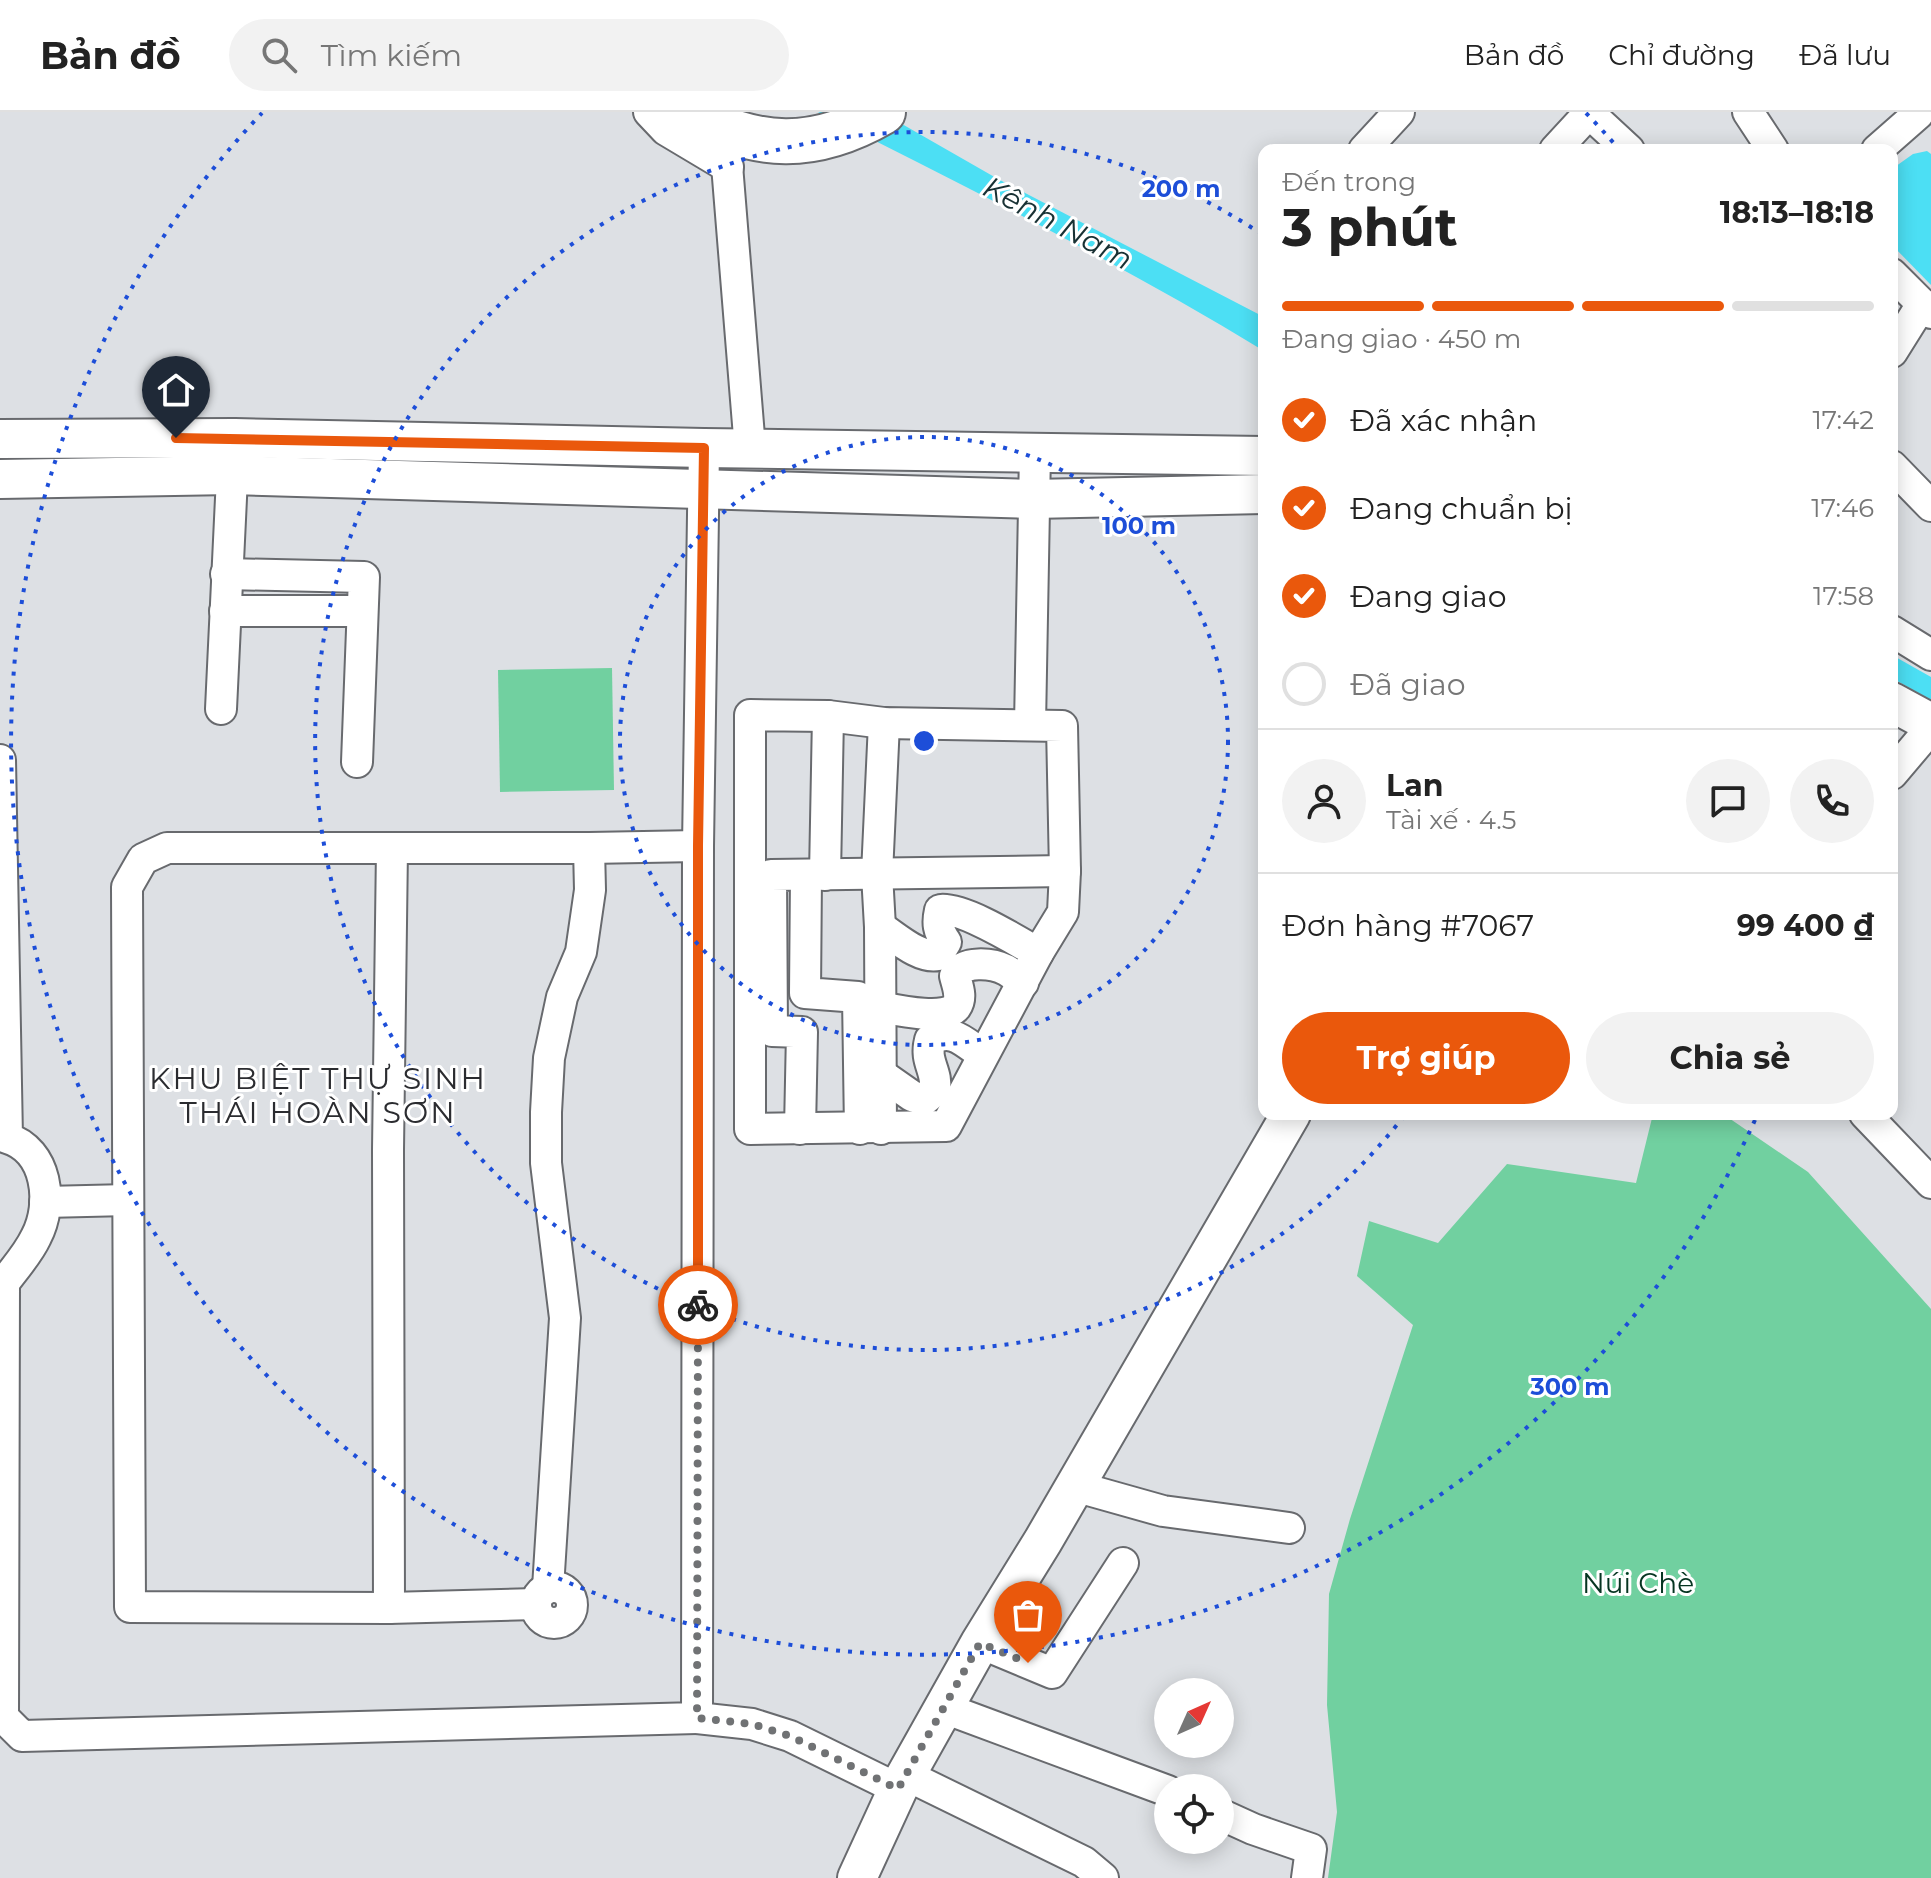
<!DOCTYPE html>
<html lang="vi">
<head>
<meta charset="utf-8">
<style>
	:root { --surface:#fff; --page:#f2f2f2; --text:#222; --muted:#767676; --line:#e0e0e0; --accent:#ea580c }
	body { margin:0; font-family:Montserrat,sans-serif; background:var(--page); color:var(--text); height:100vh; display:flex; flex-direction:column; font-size:30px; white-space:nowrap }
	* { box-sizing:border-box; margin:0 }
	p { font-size:26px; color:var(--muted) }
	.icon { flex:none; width:44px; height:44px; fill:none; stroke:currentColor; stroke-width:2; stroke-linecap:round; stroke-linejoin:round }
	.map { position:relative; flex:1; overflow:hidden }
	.panel { position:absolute; left:1258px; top:32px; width:640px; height:976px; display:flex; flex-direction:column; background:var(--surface); border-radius:16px; box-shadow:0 4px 20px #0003 }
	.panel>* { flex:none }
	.needle { width:52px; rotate:45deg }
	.tools { position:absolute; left:1154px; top:1566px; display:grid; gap:16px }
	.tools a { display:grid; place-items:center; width:80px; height:80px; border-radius:50%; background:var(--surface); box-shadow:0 4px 20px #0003; font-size:40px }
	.pin { position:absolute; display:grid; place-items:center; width:68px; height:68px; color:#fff; margin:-82px -34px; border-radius:50% 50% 50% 0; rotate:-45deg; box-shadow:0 0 8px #0007 }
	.pin .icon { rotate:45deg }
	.courier { position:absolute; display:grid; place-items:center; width:80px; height:80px; margin:-40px; border:6px solid #ea580c; border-radius:50%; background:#fff; color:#222; box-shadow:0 2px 10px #0007 }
	.overview em { font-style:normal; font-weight:700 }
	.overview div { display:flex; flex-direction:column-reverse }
	.overview { display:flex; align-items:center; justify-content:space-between; height:136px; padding:0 24px }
	h1 { font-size:52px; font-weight:700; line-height:60px }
	.bar { display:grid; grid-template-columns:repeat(4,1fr); gap:12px 8px; align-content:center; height:96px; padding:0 24px }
	.bar i { height:10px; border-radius:6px; background:var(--line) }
	.bar .on { background:var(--accent) }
	.bar p { grid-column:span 4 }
	.line { display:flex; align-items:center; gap:20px; padding:0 24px; border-top:2px solid var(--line) }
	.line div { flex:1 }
	.round { display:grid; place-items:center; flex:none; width:84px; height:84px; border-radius:42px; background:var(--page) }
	ol { padding:0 24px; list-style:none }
	li { display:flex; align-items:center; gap:24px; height:88px }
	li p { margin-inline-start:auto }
	li .icon { padding:8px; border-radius:50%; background:var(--accent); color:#fff; stroke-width:4 }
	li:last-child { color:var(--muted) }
	li i { width:44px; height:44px; border:4px solid var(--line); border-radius:50% }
	.action { display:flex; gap:16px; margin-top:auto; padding:16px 24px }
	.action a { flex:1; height:92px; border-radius:48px; background:var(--accent); color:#fff; font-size:32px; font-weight:700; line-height:92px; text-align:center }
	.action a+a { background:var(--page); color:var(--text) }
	header { display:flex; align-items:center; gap:48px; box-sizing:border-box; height:112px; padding:0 40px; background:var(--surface); border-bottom:2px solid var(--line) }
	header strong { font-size:38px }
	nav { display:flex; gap:44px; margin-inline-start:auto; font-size:28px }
	.search { width:560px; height:72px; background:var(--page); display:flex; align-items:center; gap:20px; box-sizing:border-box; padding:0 28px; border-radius:44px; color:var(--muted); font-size:30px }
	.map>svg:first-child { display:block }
	.green { fill:#71d0a0 }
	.water { fill:#4cdff4 }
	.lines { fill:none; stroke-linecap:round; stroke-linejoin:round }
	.minor-casing { stroke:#686a6e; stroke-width:34 }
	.major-casing { stroke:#686a6e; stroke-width:42 }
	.highway-casing { stroke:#686a6e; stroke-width:48 }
	.minor { stroke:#fff; stroke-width:30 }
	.major { stroke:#fff; stroke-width:38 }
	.highway { stroke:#fff; stroke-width:44 }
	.done { stroke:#707274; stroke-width:8; stroke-dasharray:0 14.4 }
	.route { stroke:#ea580c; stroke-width:10 }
	.ring { fill:none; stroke:#1d4ed8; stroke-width:4; stroke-dasharray:4 8 }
	.labels { text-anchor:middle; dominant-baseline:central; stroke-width:6; stroke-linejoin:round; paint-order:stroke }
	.park-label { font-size:28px; fill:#063521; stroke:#fff }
	.water-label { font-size:30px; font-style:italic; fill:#183134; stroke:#fff }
	.neighbourhood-label { font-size:30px; letter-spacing:2px; fill:#2b2c30; stroke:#fff }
	.centre { fill:#1d4ed8; stroke:#fff; stroke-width:4 }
	.ring-label { font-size:24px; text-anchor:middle; font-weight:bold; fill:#1d4ed8; stroke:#fff; stroke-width:6; stroke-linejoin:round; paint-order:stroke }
</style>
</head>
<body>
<header>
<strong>Bản đồ</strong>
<div class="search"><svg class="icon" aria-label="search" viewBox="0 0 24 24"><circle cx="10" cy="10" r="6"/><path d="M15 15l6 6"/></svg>Tìm kiếm</div>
<nav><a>Bản đồ</a><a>Chỉ đường</a><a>Đã lưu</a></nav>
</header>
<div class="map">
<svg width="1931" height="1766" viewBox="0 0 1931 1766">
	<rect width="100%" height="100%" fill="#dde0e4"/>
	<g class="green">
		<path d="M 612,556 L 614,678 L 500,680 L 498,558 Z"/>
		<path d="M 1653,1002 L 1723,1002 L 1808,1060 L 1931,1197 L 1931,1766 L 1328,1766 L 1337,1700 L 1327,1593 L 1329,1482 L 1350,1407 L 1413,1213 L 1357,1164 L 1369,1109 L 1438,1131 L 1507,1052 L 1636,1071 Z"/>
	</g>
	<g class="water">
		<path d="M 818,0 L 881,0 L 998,67 L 1264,205 L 1264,239 C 1120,151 968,76 818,0 Z"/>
		<path d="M 1927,39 L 1931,42 L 1931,173 L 1892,133 L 1892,57 L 1913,42 Z"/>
		<path d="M 1892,543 L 1931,565 L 1931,588 L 1892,566 Z"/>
	</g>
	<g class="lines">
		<g class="minor-casing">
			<g id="minor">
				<path d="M 649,0 L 666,18 L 728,55"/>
				<path d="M 1748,0 L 1773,38"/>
				<path d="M 1589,1 L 1629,38"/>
				<path d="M 724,16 L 750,337"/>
				<path d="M 1364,38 L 1399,0"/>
				<path d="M 1555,38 L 1590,0"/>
				<path d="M 1877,38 L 1918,2"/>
				<path d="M 1892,162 L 1931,201"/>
				<path d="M 1892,240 L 1922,192"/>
				<path d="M 1892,354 L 1931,394"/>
				<path d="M 226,462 L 364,465 L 357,650"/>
				<path d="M 225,499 L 361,499"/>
				<path d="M 1892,519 L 1931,543"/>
				<path d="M 221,597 L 233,344"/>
				<path d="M 750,603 L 828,604 L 884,611 L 1062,614 L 1065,759 L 1063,800 L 1038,841 L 946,1014 L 750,1017 Z"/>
				<path d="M 1030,613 L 1035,340"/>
				<path d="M 0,648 L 7,1026 C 47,1038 54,1091 36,1125 C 28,1142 15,1156 4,1171 L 3,1605 L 22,1624 L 697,1606 L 698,734 L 704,336"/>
				<path d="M 1892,662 L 1931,616"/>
				<path d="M 589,736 L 698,734"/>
				<path d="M 806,763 L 805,881 L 858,885 L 860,1017"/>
				<path d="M 825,763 L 828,604"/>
				<path d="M 880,815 C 896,825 919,847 938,843 L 946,830 C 938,819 937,811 940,798 C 963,795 1017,829 1038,841"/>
				<path d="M 880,895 C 896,898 945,909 956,895 C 963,885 957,873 955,864 C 963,848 992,851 1006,858 C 1012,861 1018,867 1023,871"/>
				<path d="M 882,963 L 912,984 L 924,988 L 935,979 C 938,958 924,951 930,928 C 952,915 964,930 983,943"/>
				<path d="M 1865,1002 L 1931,1071"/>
				<path d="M 800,1017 L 802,920 L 772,919 L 771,763 L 1065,759"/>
				<path d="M 881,1017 L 880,815 L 877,762 L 884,611"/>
				<path d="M 45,1090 L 128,1088"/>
				<path d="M 1074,1374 L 1163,1399 L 1289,1416"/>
				<circle cx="554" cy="1493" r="18"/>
				<path d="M 536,1492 L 389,1496 L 130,1495 L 127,775 L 143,747 L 167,736 L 589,736 L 590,778 L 581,840 L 562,885 L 549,946 L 546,1000 L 546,1051 L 565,1206 L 548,1476"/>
				<path d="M 389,1496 L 388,1038 L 392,736"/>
				<path d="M 980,1531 L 1052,1561 L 1123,1451"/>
				<path d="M 944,1596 L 1168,1679"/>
				<path d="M 697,1606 L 752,1612 L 790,1624 L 898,1677"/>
				<path d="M 906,1663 L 1084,1750 L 1103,1766"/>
				<path d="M 1220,1702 L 1253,1717 L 1311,1737 L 1307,1766"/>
			</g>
		</g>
		<g class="major-casing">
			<g id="major">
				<path d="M 0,327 L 235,326 L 704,336 L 1264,344"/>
				<path d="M 0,367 L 232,363 L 1033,387 L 1264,382"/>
				<path d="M 1892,590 L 1931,611"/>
				<path d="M 857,1766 L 898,1677 L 980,1531 L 1043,1429 L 1291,1002"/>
			</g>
		</g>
		<g class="highway-casing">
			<path id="highway" d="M 688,0 C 757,38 814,40 883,0"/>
		</g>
		<use href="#minor" class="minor"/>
		<use href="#major" class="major"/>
		<use href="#highway" class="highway"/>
	</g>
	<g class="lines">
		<path class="done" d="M 698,1193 L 697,1606 L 752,1612 L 790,1624 L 898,1677 L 980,1531 L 1028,1551"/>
		<path class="route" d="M 176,326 L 704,336 L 698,734 L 698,1193"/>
	</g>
	<g class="ring">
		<circle cx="924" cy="629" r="304"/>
		<path d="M1404 1004A609 609 0 1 1 1260 121"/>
		<path d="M1755 1008A913 913 0 1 1 262 1M1586 1A913 913 0 0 1 1618 36"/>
	</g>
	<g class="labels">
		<g class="park-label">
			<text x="1638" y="1471">Núi Chè</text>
		</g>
		<g class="water-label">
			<text transform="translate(1058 111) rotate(28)">Kênh Nam</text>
		</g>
		<g class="neighbourhood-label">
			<text x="318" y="966">KHU BIỆT THỰ SINH<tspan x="318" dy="34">THÁI HOÀN SƠN</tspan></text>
		</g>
	</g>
	<circle cx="924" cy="629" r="12" class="centre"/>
	<g class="ring-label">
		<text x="1181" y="85">200 m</text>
		<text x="1139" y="422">100 m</text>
		<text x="1570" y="1283">300 m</text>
	</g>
</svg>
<div class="tools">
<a><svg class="needle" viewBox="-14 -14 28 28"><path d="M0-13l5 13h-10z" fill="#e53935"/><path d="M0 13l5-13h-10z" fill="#767676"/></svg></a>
<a><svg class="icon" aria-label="locate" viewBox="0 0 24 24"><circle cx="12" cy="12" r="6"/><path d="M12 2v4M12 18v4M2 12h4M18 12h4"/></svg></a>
</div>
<div class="pin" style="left:1028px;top:1551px;background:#ea580c"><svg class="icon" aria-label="bag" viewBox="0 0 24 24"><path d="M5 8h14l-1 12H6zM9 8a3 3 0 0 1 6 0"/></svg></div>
<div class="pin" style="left:176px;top:326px;background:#1f2937"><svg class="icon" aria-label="home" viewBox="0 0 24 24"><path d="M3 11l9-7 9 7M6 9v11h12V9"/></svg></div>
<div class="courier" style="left:698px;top:1193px"><svg class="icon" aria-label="bike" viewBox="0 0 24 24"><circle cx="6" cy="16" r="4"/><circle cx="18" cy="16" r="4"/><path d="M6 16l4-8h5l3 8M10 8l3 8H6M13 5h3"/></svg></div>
<section class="panel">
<div class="overview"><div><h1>3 phút</h1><p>Đến trong</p></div><em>18:13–18:18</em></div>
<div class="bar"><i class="on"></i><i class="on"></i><i class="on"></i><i></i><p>Đang giao · 450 m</p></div>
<ol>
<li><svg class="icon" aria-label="check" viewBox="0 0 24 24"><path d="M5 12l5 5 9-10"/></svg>Đã xác nhận<p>17:42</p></li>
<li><svg class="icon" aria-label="check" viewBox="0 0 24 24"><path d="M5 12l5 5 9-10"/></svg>Đang chuẩn bị<p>17:46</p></li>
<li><svg class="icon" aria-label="check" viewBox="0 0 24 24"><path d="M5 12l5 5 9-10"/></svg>Đang giao<p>17:58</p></li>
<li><i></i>Đã giao</li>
</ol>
<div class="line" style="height:144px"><a class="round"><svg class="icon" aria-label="person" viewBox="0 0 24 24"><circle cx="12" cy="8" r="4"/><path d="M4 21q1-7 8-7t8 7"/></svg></a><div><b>Lan</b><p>Tài xế · 4.5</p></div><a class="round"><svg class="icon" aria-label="chat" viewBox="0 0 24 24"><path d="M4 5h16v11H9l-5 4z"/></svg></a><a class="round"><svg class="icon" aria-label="phone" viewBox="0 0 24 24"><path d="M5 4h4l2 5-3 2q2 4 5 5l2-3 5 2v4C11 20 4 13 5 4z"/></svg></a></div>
<div class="line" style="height:104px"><div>Đơn hàng #7067</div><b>99 400 ₫</b></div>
<div class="action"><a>Trợ giúp</a><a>Chia sẻ</a></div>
</section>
</div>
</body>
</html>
